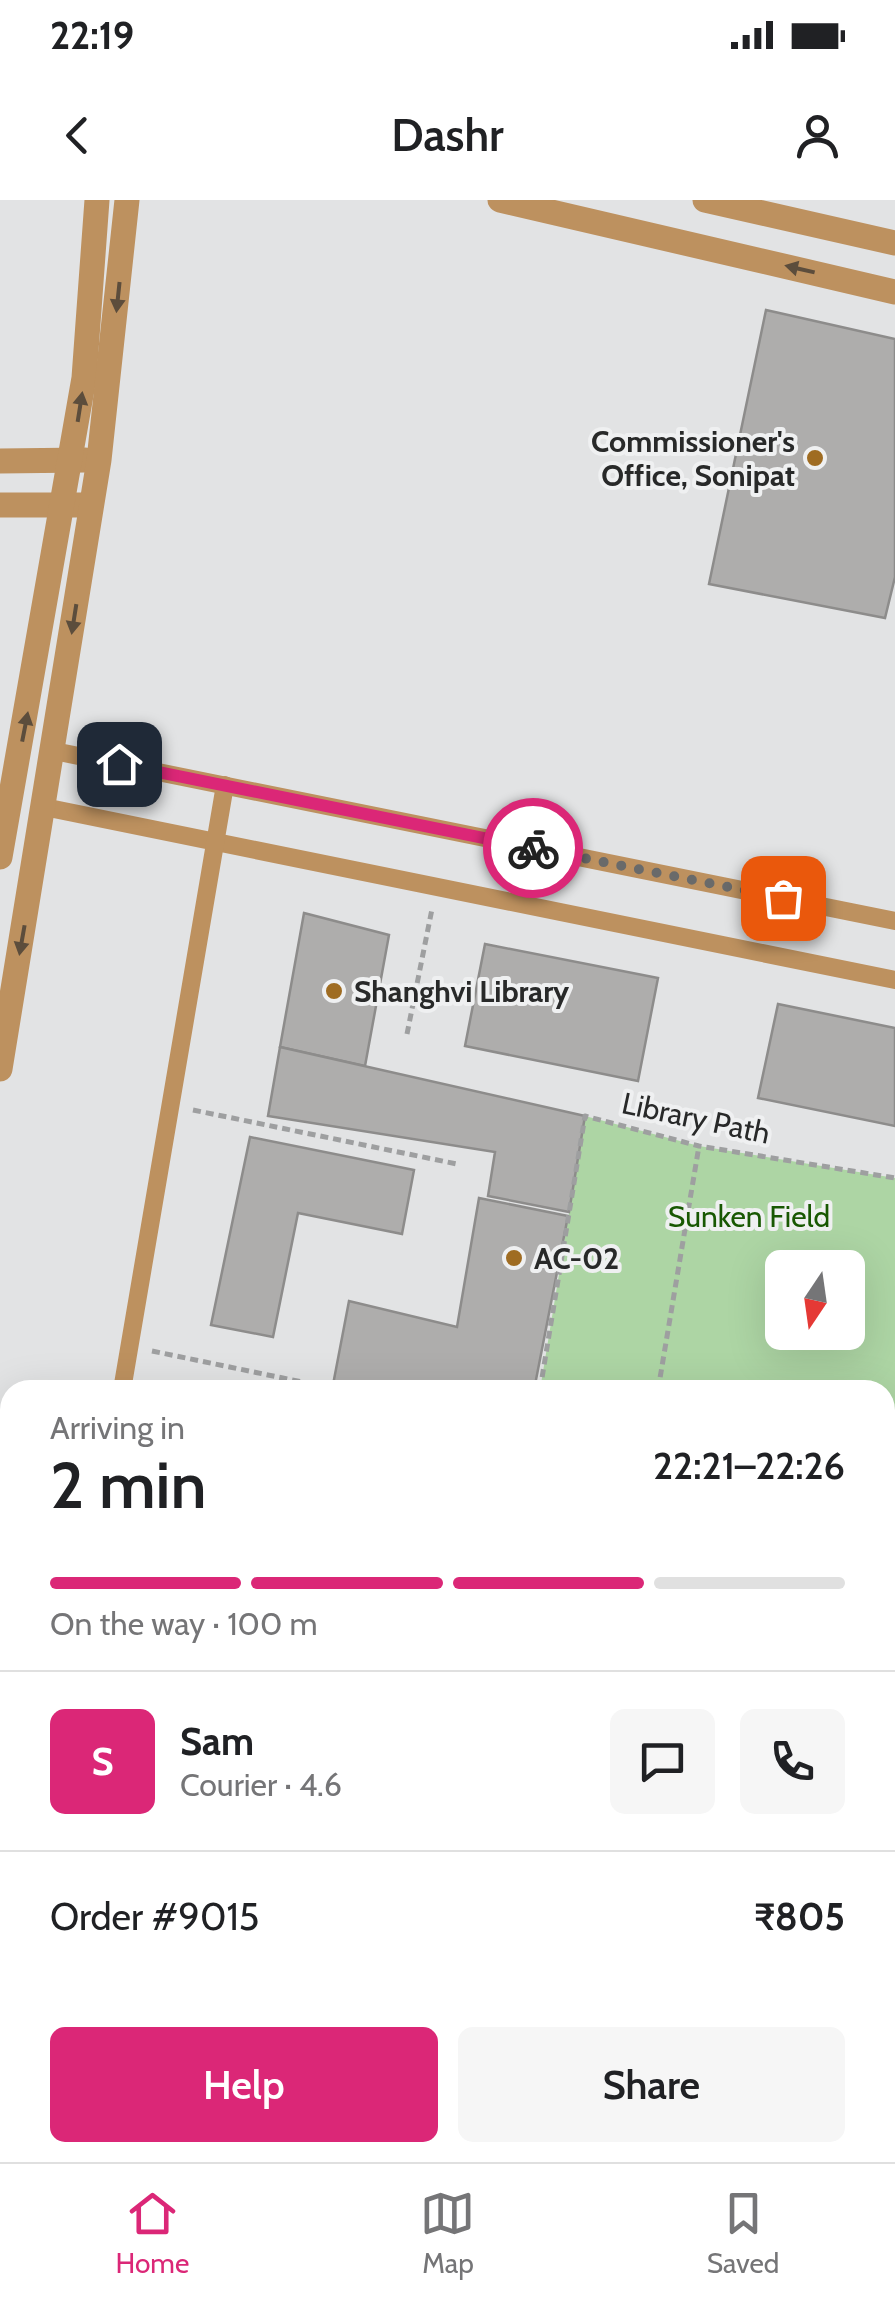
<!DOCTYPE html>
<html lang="en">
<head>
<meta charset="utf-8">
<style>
	:root { --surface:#fff; --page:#f6f6f6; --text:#202124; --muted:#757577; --line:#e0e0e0; --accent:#db2777 }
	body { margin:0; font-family:Cabin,sans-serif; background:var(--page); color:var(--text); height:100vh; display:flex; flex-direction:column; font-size:38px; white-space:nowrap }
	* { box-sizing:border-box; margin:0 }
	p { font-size:32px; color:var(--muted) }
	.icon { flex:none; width:55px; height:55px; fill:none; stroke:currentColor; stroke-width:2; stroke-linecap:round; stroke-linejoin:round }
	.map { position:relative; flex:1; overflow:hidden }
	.details { position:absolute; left:0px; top:1180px; width:895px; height:782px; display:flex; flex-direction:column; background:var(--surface); border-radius:30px 30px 0 0; box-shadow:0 10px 40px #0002 }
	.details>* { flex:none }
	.needle { width:65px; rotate:193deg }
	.fabs { position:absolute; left:765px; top:1050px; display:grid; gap:20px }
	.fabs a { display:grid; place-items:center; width:100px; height:100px; border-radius:15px; background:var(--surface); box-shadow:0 10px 40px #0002; font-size:50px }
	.pin { position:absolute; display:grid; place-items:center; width:85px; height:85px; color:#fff; margin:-42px; border-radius:20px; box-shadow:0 5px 15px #0006 }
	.courier { position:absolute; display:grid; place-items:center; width:100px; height:100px; margin:-50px; border:8px solid #db2777; border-radius:50%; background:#fff; color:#222; box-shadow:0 2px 12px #0007 }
	.summary em { font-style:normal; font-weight:600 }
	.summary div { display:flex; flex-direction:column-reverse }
	.summary { display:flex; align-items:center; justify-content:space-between; height:170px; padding:0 50px }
	h1 { font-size:65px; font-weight:600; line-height:75px }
	.bar { display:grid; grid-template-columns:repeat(4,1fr); gap:15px 10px; align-content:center; height:120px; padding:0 50px }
	.bar i { height:12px; border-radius:8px; background:var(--line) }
	.bar .current { background:var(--accent) }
	.bar p { grid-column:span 4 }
	.line { display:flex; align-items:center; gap:25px; padding:0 50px; border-top:2px solid var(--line) }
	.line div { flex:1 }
	.round { display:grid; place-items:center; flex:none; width:105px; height:105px; border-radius:15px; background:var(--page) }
	.button { display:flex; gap:20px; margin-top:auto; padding:20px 50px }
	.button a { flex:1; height:115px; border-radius:15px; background:var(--accent); color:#fff; font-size:40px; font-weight:600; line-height:115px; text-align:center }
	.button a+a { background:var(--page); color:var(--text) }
	.status { display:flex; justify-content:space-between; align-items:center; height:70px; padding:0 50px; background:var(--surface); direction:ltr }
	.status svg { height:28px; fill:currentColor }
	header { display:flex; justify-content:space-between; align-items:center; height:130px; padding:0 50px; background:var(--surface); font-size:45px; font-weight:600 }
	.tab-bar { display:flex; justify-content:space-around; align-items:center; height:140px; border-top:2px solid var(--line); background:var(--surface); font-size:28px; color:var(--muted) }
	.tab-bar a { display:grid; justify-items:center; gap:5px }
	.tab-bar .current { color:var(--accent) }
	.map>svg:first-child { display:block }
	.green { fill:#add5a4; fill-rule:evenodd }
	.building { fill:#aeadac; stroke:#8d8c8b; stroke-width:2.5 }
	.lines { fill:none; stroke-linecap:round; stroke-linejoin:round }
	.path { stroke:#9e9fa0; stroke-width:5; stroke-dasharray:8 5; stroke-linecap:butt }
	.lane { stroke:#bd915f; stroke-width:18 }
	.street { stroke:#bd915f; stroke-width:25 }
	.oneway { fill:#5c4d3c }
	.done { stroke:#696a6a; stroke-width:10; stroke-dasharray:0 18 }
	.route { stroke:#db2777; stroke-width:12 }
	.poi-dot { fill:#9f6c22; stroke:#eff0f1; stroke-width:4 }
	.labels { text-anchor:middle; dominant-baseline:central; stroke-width:8; stroke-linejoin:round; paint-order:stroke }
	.poi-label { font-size:30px; font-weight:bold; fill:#282929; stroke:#eff0f1; text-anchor:start }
	.street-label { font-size:30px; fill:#282929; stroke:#eff0f1 }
	.park-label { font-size:30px; fill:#185802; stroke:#eff0f1 }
</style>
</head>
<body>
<div class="status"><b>22:19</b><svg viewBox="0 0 49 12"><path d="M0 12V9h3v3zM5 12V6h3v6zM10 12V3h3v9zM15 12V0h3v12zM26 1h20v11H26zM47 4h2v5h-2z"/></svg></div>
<header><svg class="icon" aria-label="back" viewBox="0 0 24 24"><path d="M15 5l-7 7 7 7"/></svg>Dashr<svg class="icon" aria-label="person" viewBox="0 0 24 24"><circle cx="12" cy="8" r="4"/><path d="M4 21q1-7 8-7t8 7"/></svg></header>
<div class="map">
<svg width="895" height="1962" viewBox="0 0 895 1962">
	<rect width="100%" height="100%" fill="#e2e3e4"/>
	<g class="green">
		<path d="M 585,916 L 699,946 L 895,978 L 895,1597 L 885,1597 L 885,1190 L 540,1190 ZM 782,1068 L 848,1068 L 848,1132 L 782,1132 Z"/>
		<path d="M 885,1949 L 895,1950 L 895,1962 L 714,1962 L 714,1953 Z"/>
	</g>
	<g class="building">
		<path d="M 766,110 L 895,139 L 895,377 L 885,418 L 709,384 Z"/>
		<path d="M 304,713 L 389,735 L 365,866 L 280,847 Z"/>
		<path d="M 485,744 L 658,778 L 638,881 L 465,846 Z"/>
		<path d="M 778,804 L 895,828 L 895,926 L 758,898 Z"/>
		<path d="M 280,847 L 585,916 L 569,1012 L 488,996 L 495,952 L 268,916 Z"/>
		<path d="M 250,937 L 414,970 L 402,1034 L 298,1013 L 273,1137 L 211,1125 Z"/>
		<path d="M 479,998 L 568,1016 L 534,1190 L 332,1190 L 349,1101 L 457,1127 Z"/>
		<rect x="885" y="1661" width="10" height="117"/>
		<path d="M 885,1867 L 895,1867 L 895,1926 L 885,1925 Z"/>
		<path d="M 203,1952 L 295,1952 L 293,1962 L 252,1962 Z"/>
		<path d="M 315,1952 L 651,1952 L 649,1962 L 313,1962 Z"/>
	</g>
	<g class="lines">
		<g class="path">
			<path d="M 407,834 L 432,709"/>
			<path d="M 193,910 L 457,964"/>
			<path d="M 152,1151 L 302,1182"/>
			<path d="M 540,1190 L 585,916 L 699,946 L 895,978"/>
			<path d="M 658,1190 L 699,946"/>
			<path d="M 885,1597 L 895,1597"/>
			<path d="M 0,1932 L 10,1934"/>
			<path d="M 107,1952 L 158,1962"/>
			<path d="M 689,1962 L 691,1952"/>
		</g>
		<g class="lane">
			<path d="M 54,551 L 895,721"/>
			<path d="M 44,607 L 895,780"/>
			<path d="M 122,1190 L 225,585"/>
			<path d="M 0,1902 L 10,1843"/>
		</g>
		<g class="street">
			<path d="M 500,0 L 895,92"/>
			<path d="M 705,0 L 895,43"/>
			<path d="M 0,261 L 85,260"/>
			<path d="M 0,305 L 81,305"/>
			<path d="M 0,657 L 84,178 L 97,0"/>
			<path d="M 0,869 L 99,260 L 127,0"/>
		</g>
	</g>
	<defs><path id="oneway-solid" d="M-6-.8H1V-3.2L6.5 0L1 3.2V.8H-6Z" transform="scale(2.5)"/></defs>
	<g class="oneway">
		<use href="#oneway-solid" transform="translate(800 69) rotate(-167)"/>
		<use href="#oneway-solid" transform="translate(118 97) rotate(96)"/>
		<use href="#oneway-solid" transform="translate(80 207) rotate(-81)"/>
		<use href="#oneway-solid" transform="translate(74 419) rotate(99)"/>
		<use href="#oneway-solid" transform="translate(25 527) rotate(-79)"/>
		<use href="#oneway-solid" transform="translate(22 740) rotate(100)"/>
	</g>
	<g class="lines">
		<path class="done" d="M 533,648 L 783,698"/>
		<path class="route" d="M 119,564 L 533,648"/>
	</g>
	<g class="poi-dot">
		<circle cx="815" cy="258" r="10"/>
		<circle cx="334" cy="791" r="10"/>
		<circle cx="514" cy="1058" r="10"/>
	</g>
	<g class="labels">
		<g class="poi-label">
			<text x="795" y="241" text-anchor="end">Commissioner's<tspan x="795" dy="34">Office, Sonipat</tspan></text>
			<text x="354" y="791">Shanghvi Library</text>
			<text x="534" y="1058">AC-02</text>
		</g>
		<g class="street-label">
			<text transform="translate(696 918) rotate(12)">Library Path</text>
		</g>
		<g class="park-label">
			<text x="749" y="1016">Sunken Field</text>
		</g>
	</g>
</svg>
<div class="fabs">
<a><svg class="needle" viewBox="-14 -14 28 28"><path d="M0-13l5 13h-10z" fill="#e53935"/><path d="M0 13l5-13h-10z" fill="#757577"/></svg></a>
</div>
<div class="pin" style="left:783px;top:698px;background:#ea580c"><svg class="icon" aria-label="bag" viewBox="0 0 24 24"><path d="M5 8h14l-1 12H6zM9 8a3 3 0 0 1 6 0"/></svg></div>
<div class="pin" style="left:119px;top:564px;background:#1f2937"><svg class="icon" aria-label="home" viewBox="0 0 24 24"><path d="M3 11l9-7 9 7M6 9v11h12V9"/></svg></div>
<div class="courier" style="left:533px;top:648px"><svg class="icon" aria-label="bike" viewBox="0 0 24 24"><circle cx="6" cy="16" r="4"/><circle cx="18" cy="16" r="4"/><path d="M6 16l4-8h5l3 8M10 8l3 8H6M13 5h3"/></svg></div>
<section class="details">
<div class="summary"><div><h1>2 min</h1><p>Arriving in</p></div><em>22:21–22:26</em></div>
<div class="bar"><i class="current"></i><i class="current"></i><i class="current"></i><i></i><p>On the way · 100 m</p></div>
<div class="line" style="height:180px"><b class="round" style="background:var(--accent);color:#fff">S</b><div><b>Sam</b><p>Courier · 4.6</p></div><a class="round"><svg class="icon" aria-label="chat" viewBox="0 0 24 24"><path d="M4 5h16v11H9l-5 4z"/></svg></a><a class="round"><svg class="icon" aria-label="phone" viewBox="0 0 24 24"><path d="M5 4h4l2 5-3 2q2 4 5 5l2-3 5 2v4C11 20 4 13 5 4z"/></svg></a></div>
<div class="line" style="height:130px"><div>Order #9015</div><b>₹805</b></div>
<div class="button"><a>Help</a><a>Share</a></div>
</section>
</div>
<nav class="tab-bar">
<a class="current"><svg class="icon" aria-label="home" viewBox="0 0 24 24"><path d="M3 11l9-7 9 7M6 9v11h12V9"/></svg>Home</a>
<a><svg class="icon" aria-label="map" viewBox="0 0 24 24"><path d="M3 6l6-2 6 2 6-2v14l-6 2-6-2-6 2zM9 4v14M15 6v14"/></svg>Map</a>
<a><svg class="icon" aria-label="saved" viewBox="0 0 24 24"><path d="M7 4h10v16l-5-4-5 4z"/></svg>Saved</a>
</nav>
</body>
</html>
